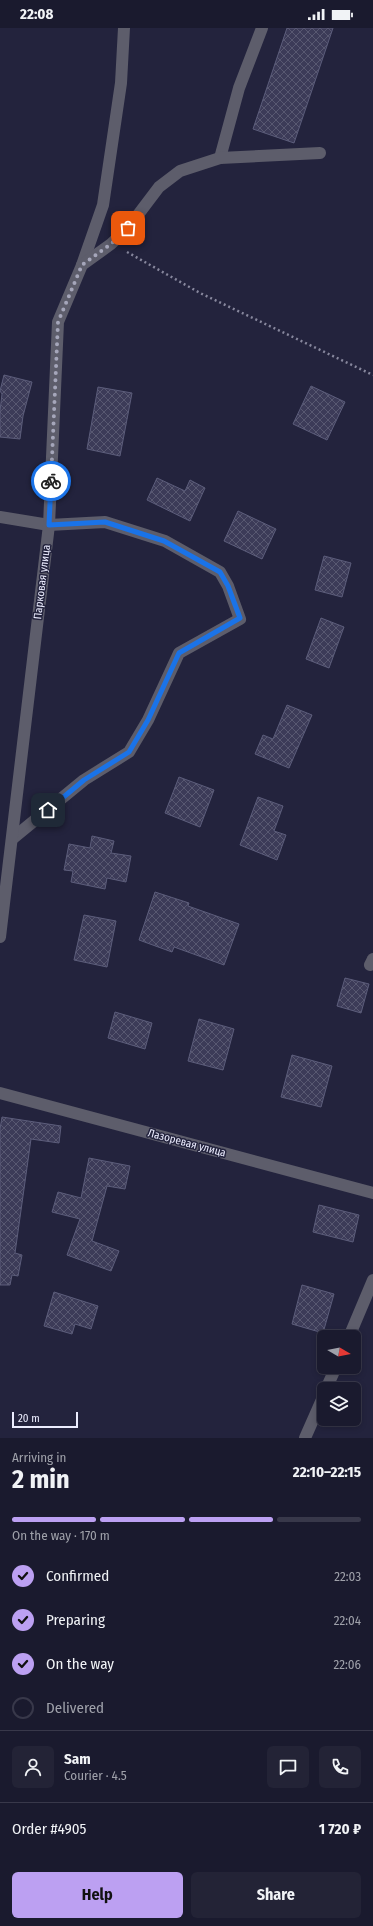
<!DOCTYPE html>
<html lang="en">
<head>
<meta charset="utf-8">
<style>
	:root { --surface:#1a1a2e; --page:#232336; --text:#f1f3f6; --muted:#9fa1aa; --line:#38384a; --accent:#bca0f2 }
	body { margin:0; font-family:"Fira Sans Condensed",sans-serif; background:var(--page); color:var(--text); height:100vh; display:flex; flex-direction:column; font-size:15px; white-space:nowrap }
	* { box-sizing:border-box; margin:0 }
	p { font-size:13px; color:var(--muted) }
	.icon { flex:none; width:22px; height:22px; fill:none; stroke:currentColor; stroke-width:2; stroke-linecap:round; stroke-linejoin:round }
	.map { position:relative; height:1410px; overflow:hidden }
	.sheet { display:flex; flex-direction:column; background:var(--surface); flex:1 }
	.sheet>* { flex:none }
	.needle { width:26px; rotate:100deg }
	.buttons { position:absolute; left:317px; top:1302px; display:grid; gap:8px }
	.buttons a { display:grid; place-items:center; width:44px; height:44px; border-radius:6px; background:var(--surface); box-shadow:0 2px 6px #0003,0 0 0 1px var(--line); font-size:20px }
	.scale { position:absolute; left:12px; bottom:10px; width:66px; box-sizing:border-box; padding-left:4px; border:2px solid #ebecfe; border-top:0; font-size:11px; line-height:14px; white-space:nowrap; color:#ebecfe; -webkit-text-stroke:3px #23233d; paint-order:stroke }
	.pin { position:absolute; display:grid; place-items:center; width:34px; height:34px; color:#fff; margin:-17px; border-radius:8px; box-shadow:0 2px 6px #0006 }
	.courier { position:absolute; display:grid; place-items:center; width:40px; height:40px; margin:-20px; border:3px solid #1a73e8; border-radius:50%; background:#fff; color:#222; box-shadow:0 1px 5px #0007 }
	.overview em { font-style:normal; font-weight:700 }
	.overview div { display:flex; flex-direction:column-reverse }
	.overview { display:flex; align-items:center; justify-content:space-between; height:68px; padding:0 12px }
	h1 { font-size:26px; font-weight:700; line-height:30px }
	.bar { display:grid; grid-template-columns:repeat(4,1fr); gap:6px 4px; align-content:center; height:48px; padding:0 12px }
	.bar i { height:5px; border-radius:3px; background:var(--line) }
	.bar .active { background:var(--accent) }
	.bar p { grid-column:span 4 }
	.line { display:flex; align-items:center; gap:10px; padding:0 12px; border-top:1px solid var(--line) }
	.line div { flex:1 }
	.round { display:grid; place-items:center; flex:none; width:42px; height:42px; border-radius:6px; background:var(--page) }
	ol { padding:0 12px; list-style:none }
	li { display:flex; align-items:center; gap:12px; height:44px }
	li p { margin-inline-start:auto }
	li .icon { padding:4px; border-radius:50%; background:var(--accent); color:#111; stroke-width:4 }
	li:last-child { color:var(--muted) }
	li i { width:22px; height:22px; border:2px solid var(--line); border-radius:50% }
	.action { display:flex; gap:8px; margin-top:auto; padding:8px 12px }
	.action a { flex:1; height:46px; border-radius:6px; background:var(--accent); color:#111; font-size:16px; font-weight:700; line-height:46px; text-align:center }
	.action a+a { background:var(--page); color:var(--text) }
	.status { display:flex; justify-content:space-between; align-items:center; height:28px; padding:0 20px; background:var(--surface); direction:ltr }
	.status svg { height:11px; fill:currentColor }
	.map>svg:first-child { display:block }
	.building { fill:url(#building-cross-hatch); stroke:#5c5d7b }
	.lines { fill:none; stroke-linecap:round; stroke-linejoin:round }
	.path { stroke:#87879d; stroke-width:2.5; stroke-dasharray:2 3; stroke-linecap:butt }
	.minor { stroke:#5d5d6b; stroke-width:12 }
	.done { stroke:#a5a6ba; stroke-width:4; stroke-dasharray:0 7.2 }
	.route { stroke:#1a73e8; stroke-width:5 }
	.labels { text-anchor:middle; dominant-baseline:central; stroke-width:3; stroke-linejoin:round; paint-order:stroke }
	.street-label { font-size:11px; fill:#ebecfe; stroke:#23233d }
</style>
</head>
<body>
<div class="status"><b>22:08</b><svg viewBox="0 0 49 12"><path d="M0 12V9h3v3zM5 12V6h3v6zM10 12V3h3v9zM15 12V0h3v12zM26 1h20v11H26zM47 4h2v5h-2z"/></svg></div>
<div class="map">
<svg width="373" height="1410" viewBox="0 0 373 1410">
	<defs>
		<pattern id="building-cross-hatch" width="8" height="8" patternUnits="userSpaceOnUse"><rect width="8" height="8" fill="#3c3b58"/><path d="M0 0l8 8M0 8l8-8" fill="none" stroke="#585871"/></pattern>
	</defs>
	<rect width="100%" height="100%" fill="#23233d"/>
	<g class="building">
		<path d="M 287,0 L 333,0 L 294,115 L 253,101 Z"/>
		<path d="M 4,347 L 32,354 L 23,388 L 20,411 L 0,409 L 0,383 L 2,366 L 0,363 Z"/>
		<path d="M 311,358 L 345,374 L 327,412 L 293,396 Z"/>
		<path d="M 98,359 L 132,365 L 120,428 L 87,421 Z"/>
		<path d="M 157,450 L 185,463 L 190,452 L 205,460 L 190,493 L 147,472 Z"/>
		<path d="M 238,483 L 276,501 L 262,531 L 224,513 Z"/>
		<path d="M 324,528 L 351,535 L 342,569 L 315,562 Z"/>
		<path d="M 321,590 L 344,599 L 329,640 L 306,631 Z"/>
		<path d="M 287,677 L 312,687 L 289,740 L 255,726 L 263,707 L 273,711 Z"/>
		<path d="M 179,749 L 214,762 L 200,799 L 165,785 Z"/>
		<path d="M 258,769 L 283,778 L 274,803 L 286,807 L 277,832 L 240,817 Z"/>
		<path d="M 92,808 L 114,813 L 111,825 L 131,828 L 126,854 L 107,850 L 105,861 L 71,854 L 73,843 L 64,842 L 69,816 L 90,820 Z"/>
		<path d="M 155,864 L 189,875 L 188,878 L 239,896 L 224,937 L 174,919 L 172,924 L 139,912 Z"/>
		<path d="M 84,887 L 116,893 L 107,939 L 74,932 Z"/>
		<path d="M 345,950 L 369,956 L 361,985 L 337,978 Z"/>
		<path d="M 115,984 L 152,995 L 145,1021 L 108,1010 Z"/>
		<path d="M 199,991 L 234,1001 L 223,1042 L 188,1033 Z"/>
		<path d="M 292,1027 L 332,1038 L 321,1079 L 281,1069 Z"/>
		<path d="M 2,1089 L 61,1098 L 59,1115 L 31,1111 L 15,1225 L 22,1227 L 18,1248 L 12,1247 L 10,1257 L 0,1257 L 0,1101 Z"/>
		<path d="M 89,1130 L 130,1138 L 125,1161 L 107,1158 L 92,1213 L 119,1223 L 111,1243 L 67,1227 L 80,1191 L 52,1184 L 58,1164 L 81,1170 Z"/>
		<path d="M 319,1177 L 359,1187 L 353,1214 L 313,1204 Z"/>
		<path d="M 302,1257 L 334,1266 L 323,1305 L 292,1296 Z"/>
		<path d="M 54,1264 L 98,1278 L 91,1301 L 75,1296 L 72,1306 L 44,1298 Z"/>
	</g>
	<g class="lines">
		<path class="path" d="M 127,224 L 200,265 L 373,347"/>
		<g class="minor">
			<path d="M 220,130 L 239,60 L 262,0"/>
			<path d="M 82,237 L 103,177 L 121,55 L 124,0"/>
			<path d="M 0,489 L 49,497 L 105,494 L 165,513 L 220,544 L 228,558 L 240,591 L 179,625 L 148,692 L 129,724 L 84,752 L 12,811"/>
			<path d="M 0,909 L 49,497 L 58,294 L 82,237 L 111,216 L 128,200 L 159,159 L 180,143 L 220,130 L 320,125"/>
			<path d="M 370,937 L 373,931"/>
			<path d="M 0,1065 L 373,1165"/>
			<path d="M 349,1309 L 373,1252"/>
			<path d="M 326,1361 L 336,1339"/>
			<path d="M 305,1410 L 324,1367"/>
		</g>
	</g>
	<g class="lines">
		<path class="done" d="M 51,453 L 58,294 L 82,237 L 111,216 L 128,200"/>
		<path class="route" d="M 48,782 L 84,752 L 129,724 L 148,692 L 179,625 L 240,590 L 228,558 L 220,544 L 164,513 L 105,494 L 49,497 L 51,453"/>
	</g>
	<g class="labels">
		<g class="street-label">
			<text transform="translate(42 554) rotate(-83)">Парковая улица</text>
			<text transform="translate(187 1115) rotate(15)">Лазоревая улица</text>
		</g>
	</g>
</svg>
<div class="buttons">
<a><svg class="needle" viewBox="-14 -14 28 28"><path d="M0-13l5 13h-10z" fill="#e53935"/><path d="M0 13l5-13h-10z" fill="#9fa1aa"/></svg></a>
<a><svg class="icon" aria-label="layers" viewBox="0 0 24 24"><path d="M12 4l9 5-9 5-9-5zM3 14l9 5 9-5"/></svg></a>
</div>
<div class="scale">20 m</div>
<div class="pin" style="left:128px;top:200px;background:#ea580c"><svg class="icon" aria-label="bag" viewBox="0 0 24 24"><path d="M5 8h14l-1 12H6zM9 8a3 3 0 0 1 6 0"/></svg></div>
<div class="pin" style="left:48px;top:782px;background:#1f2937"><svg class="icon" aria-label="home" viewBox="0 0 24 24"><path d="M3 11l9-7 9 7M6 9v11h12V9"/></svg></div>
<div class="courier" style="left:51px;top:453px"><svg class="icon" aria-label="bike" viewBox="0 0 24 24"><circle cx="6" cy="16" r="4"/><circle cx="18" cy="16" r="4"/><path d="M6 16l4-8h5l3 8M10 8l3 8H6M13 5h3"/></svg></div>
</div>
<section class="sheet">
<div class="overview"><div><h1>2 min</h1><p>Arriving in</p></div><em>22:10–22:15</em></div>
<div class="bar"><i class="active"></i><i class="active"></i><i class="active"></i><i></i><p>On the way · 170 m</p></div>
<ol>
<li><svg class="icon" aria-label="check" viewBox="0 0 24 24"><path d="M5 12l5 5 9-10"/></svg>Confirmed<p>22:03</p></li>
<li><svg class="icon" aria-label="check" viewBox="0 0 24 24"><path d="M5 12l5 5 9-10"/></svg>Preparing<p>22:04</p></li>
<li><svg class="icon" aria-label="check" viewBox="0 0 24 24"><path d="M5 12l5 5 9-10"/></svg>On the way<p>22:06</p></li>
<li><i></i>Delivered</li>
</ol>
<div class="line" style="height:72px"><a class="round"><svg class="icon" aria-label="person" viewBox="0 0 24 24"><circle cx="12" cy="8" r="4"/><path d="M4 21q1-7 8-7t8 7"/></svg></a><div><b>Sam</b><p>Courier · 4.5</p></div><a class="round"><svg class="icon" aria-label="chat" viewBox="0 0 24 24"><path d="M4 5h16v11H9l-5 4z"/></svg></a><a class="round"><svg class="icon" aria-label="phone" viewBox="0 0 24 24"><path d="M5 4h4l2 5-3 2q2 4 5 5l2-3 5 2v4C11 20 4 13 5 4z"/></svg></a></div>
<div class="line" style="height:52px"><div>Order #4905</div><b>1 720 ₽</b></div>
<div class="action"><a>Help</a><a>Share</a></div>
</section>
</body>
</html>
